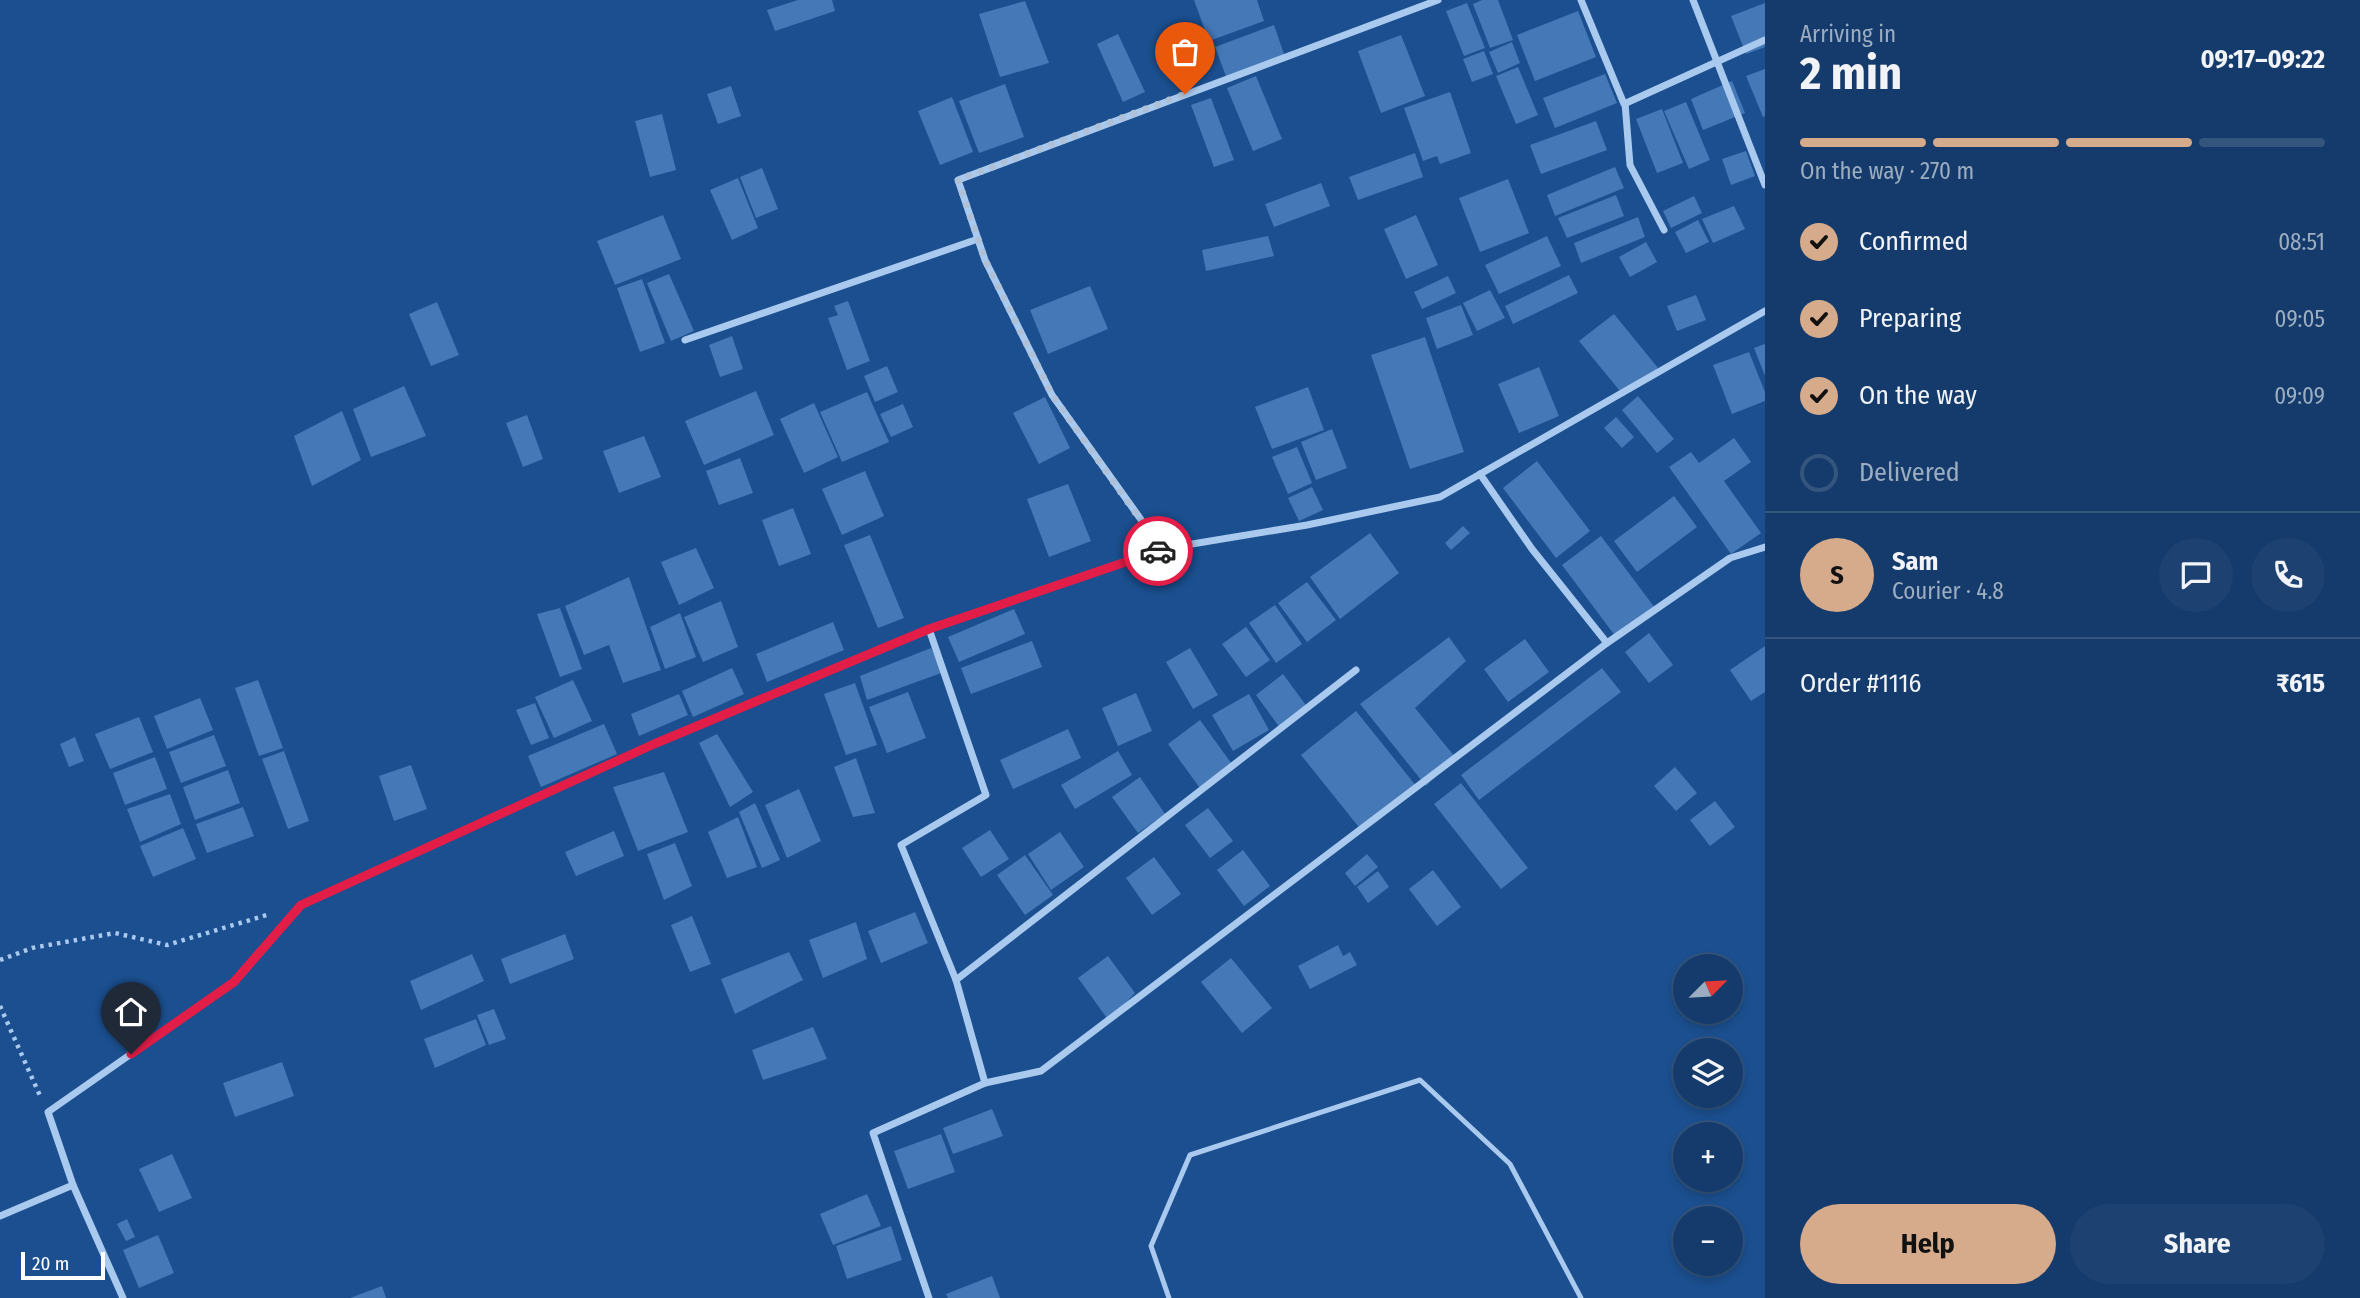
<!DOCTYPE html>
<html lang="en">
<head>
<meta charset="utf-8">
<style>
	:root { --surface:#143b6b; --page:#1d4271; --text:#f1f3f6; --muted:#9dadc1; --line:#33557e; --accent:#d6ab8b }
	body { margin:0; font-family:"Fira Sans Condensed",sans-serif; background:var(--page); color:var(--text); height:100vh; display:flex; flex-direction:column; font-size:26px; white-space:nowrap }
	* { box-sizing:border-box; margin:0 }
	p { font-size:23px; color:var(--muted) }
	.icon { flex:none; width:38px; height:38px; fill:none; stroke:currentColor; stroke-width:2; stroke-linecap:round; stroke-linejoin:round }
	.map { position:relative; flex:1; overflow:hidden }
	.panel { display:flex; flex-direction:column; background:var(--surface); width:595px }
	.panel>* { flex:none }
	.needle { width:46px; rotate:66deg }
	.controls { position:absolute; left:1673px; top:954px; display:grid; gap:14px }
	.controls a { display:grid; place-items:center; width:70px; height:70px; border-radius:50%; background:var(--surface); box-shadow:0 4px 10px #0003,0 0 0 2px var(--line); font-size:35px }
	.scale { position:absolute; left:21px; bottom:18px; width:84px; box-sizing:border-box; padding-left:7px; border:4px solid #fff; border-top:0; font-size:19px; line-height:24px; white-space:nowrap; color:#fff; -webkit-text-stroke:5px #1b4f8f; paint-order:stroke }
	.pin { position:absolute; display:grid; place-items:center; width:60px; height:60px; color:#fff; margin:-72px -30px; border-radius:50% 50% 50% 0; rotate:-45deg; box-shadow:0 0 7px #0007 }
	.pin .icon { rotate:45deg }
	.courier { position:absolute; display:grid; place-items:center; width:70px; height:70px; margin:-35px; border:5px solid #e11d48; border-radius:50%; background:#fff; color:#222; box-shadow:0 2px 9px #0007 }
	.head em { font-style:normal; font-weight:700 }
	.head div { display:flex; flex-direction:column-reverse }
	.head { display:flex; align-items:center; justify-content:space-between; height:119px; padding:0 35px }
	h1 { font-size:46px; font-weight:700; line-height:52px }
	.bar { display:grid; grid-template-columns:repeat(4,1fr); gap:10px 7px; align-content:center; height:84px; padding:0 35px }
	.bar i { height:9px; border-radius:5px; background:var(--line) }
	.bar .on { background:var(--accent) }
	.bar p { grid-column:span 4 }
	.line { display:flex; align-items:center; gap:18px; padding:0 35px; border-top:2px solid var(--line) }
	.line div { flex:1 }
	.round { display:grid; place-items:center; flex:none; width:74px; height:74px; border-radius:37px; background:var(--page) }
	ol { padding:0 35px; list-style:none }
	li { display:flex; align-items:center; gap:21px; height:77px }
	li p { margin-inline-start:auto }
	li .icon { padding:7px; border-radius:50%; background:var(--accent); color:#111; stroke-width:4 }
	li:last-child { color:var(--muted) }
	li i { width:38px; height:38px; border:4px solid var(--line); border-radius:50% }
	.button { display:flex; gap:14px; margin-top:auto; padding:14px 35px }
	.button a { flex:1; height:80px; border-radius:42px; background:var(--accent); color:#111; font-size:28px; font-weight:700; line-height:80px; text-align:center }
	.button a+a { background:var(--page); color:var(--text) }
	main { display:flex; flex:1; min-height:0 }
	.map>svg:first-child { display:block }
	.building { fill:#4478b7 }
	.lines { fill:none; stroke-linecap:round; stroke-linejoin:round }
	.path { stroke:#a9c9ee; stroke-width:4.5; stroke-dasharray:3.5 5; stroke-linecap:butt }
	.lane { stroke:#a9c9ee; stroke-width:5 }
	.street { stroke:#a9c9ee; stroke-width:7 }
	.done { stroke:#afc1d8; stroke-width:7; stroke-dasharray:0 12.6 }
	.route { stroke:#e11d48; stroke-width:9 }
</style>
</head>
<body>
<main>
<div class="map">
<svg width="1765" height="1298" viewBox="0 0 1765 1298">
	<rect width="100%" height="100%" fill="#1b4f8f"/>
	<g class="building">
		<path d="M 798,0 L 832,0 L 835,11 L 775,31 L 767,10 Z"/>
		<path d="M 1194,0 L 1257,0 L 1264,21 L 1209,41 Z"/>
		<path d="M 1482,0 L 1498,0 L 1513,40 L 1490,48 L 1473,4 Z"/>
		<path d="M 1025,1 L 1049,63 L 1000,77 L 979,14 Z"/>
		<path d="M 1467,3 L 1485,48 L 1464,56 L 1446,11 Z"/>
		<path d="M 1765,3 L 1765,47 L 1746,54 L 1731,16 Z"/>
		<path d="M 1578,11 L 1596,57 L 1535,81 L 1517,35 Z"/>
		<path d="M 1274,25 L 1285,57 L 1227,79 L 1215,47 Z"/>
		<path d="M 1118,34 L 1145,92 L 1123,102 L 1097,44 Z"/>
		<path d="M 1401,35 L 1425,96 L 1381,113 L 1358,51 Z"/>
		<path d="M 1512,42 L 1520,63 L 1498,73 L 1489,52 Z"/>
		<path d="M 1484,51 L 1493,74 L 1472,82 L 1463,59 Z"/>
		<path d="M 1518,67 L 1538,115 L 1516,124 L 1496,76 Z"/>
		<path d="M 1765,69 L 1765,116 L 1763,117 L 1746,76 Z"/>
		<path d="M 1605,74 L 1617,103 L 1555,128 L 1543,98 Z"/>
		<path d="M 1256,76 L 1282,139 L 1253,151 L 1227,88 Z"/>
		<path d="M 1732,81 L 1745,113 L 1703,130 L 1691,99 Z"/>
		<path d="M 1005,84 L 1024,137 L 979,153 L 959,101 Z"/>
		<path d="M 731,86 L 741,116 L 718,124 L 707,94 Z"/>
		<path d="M 1450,92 L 1471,153 L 1440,164 L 1437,156 L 1423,161 L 1404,108 Z"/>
		<path d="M 952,97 L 973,152 L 940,165 L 918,111 Z"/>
		<path d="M 1211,98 L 1234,160 L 1214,167 L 1191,105 Z"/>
		<path d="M 1686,102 L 1710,160 L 1689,169 L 1664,111 Z"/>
		<path d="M 1662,109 L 1683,163 L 1657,173 L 1636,119 Z"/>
		<path d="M 662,114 L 676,170 L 650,177 L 635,121 Z"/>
		<path d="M 1596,121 L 1607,150 L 1541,174 L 1530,145 Z"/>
		<path d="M 1746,151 L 1755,176 L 1731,185 L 1722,159 Z"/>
		<path d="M 1415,153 L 1423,177 L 1358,200 L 1349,177 Z"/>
		<path d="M 1615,167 L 1624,188 L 1555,216 L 1547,195 Z"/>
		<path d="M 762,168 L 778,209 L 756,218 L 740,177 Z"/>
		<path d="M 738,178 L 758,228 L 732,240 L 710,190 Z"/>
		<path d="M 1508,179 L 1529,233 L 1480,252 L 1459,198 Z"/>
		<path d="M 1321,183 L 1330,206 L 1274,227 L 1265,204 Z"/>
		<path d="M 1616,195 L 1624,216 L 1567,238 L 1558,218 Z"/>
		<path d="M 1694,196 L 1702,213 L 1671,228 L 1663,211 Z"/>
		<path d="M 1734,206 L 1745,229 L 1713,243 L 1702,219 Z"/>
		<path d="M 663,215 L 681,259 L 615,285 L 597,241 Z"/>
		<path d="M 1416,215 L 1438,265 L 1406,279 L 1384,229 Z"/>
		<path d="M 1638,217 L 1645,237 L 1581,263 L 1574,243 Z"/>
		<path d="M 1698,220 L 1709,242 L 1686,253 L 1675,232 Z"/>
		<path d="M 1268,236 L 1274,256 L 1206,271 L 1202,250 Z"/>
		<path d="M 1547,236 L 1561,266 L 1499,294 L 1485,265 Z"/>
		<path d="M 1646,242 L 1657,262 L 1630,277 L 1619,257 Z"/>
		<path d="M 669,274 L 694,331 L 671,341 L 647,283 Z"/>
		<path d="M 1569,275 L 1578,293 L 1513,324 L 1505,306 Z"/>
		<path d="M 1448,276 L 1456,293 L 1422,309 L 1414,292 Z"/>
		<path d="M 642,279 L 665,343 L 640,352 L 617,288 Z"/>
		<path d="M 1090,286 L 1108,329 L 1048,354 L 1030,310 Z"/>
		<path d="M 1490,290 L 1505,318 L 1477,331 L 1463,303 Z"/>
		<path d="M 1696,295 L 1706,320 L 1677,331 L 1667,306 Z"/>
		<path d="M 848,301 L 870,361 L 847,370 L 828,318 L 838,315 L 834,306 Z"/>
		<path d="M 437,302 L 459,355 L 431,366 L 409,314 Z"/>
		<path d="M 1461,305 L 1473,335 L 1437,349 L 1426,318 Z"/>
		<path d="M 1614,314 L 1658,368 L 1624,396 L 1579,341 Z"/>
		<path d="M 732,336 L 743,369 L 720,377 L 709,345 Z"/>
		<path d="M 1425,337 L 1464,452 L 1410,469 L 1371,355 Z"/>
		<path d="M 1765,344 L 1765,376 L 1754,348 Z"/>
		<path d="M 1749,352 L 1765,392 L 1765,401 L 1732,414 L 1713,365 Z"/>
		<path d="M 887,366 L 898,392 L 875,402 L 864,376 Z"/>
		<path d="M 1539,367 L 1559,416 L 1519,433 L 1498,384 Z"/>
		<path d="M 404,386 L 426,436 L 371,457 L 353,409 Z"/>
		<path d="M 1308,387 L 1324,430 L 1272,449 L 1255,407 Z"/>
		<path d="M 756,391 L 774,435 L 704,465 L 685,421 Z"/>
		<path d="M 867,392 L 889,442 L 842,462 L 820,412 Z"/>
		<path d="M 1638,396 L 1674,439 L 1657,453 L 1622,410 Z"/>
		<path d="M 1045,397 L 1070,448 L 1039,464 L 1013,413 Z"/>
		<path d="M 814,403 L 838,457 L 804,473 L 780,419 Z"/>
		<path d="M 903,404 L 913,427 L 891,437 L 880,414 Z"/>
		<path d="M 342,411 L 361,460 L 312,486 L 294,436 Z"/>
		<path d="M 527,415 L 543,459 L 523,467 L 506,423 Z"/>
		<path d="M 1616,417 L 1634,437 L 1622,448 L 1604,428 Z"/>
		<path d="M 1332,429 L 1347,468 L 1316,480 L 1301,442 Z"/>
		<path d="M 644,436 L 661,477 L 619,493 L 603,451 Z"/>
		<path d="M 1734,438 L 1751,462 L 1724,481 L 1761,533 L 1731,554 L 1669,467 L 1691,452 L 1699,463 Z"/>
		<path d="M 1297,447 L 1312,483 L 1288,494 L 1272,457 Z"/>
		<path d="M 740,458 L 753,493 L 719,505 L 706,471 Z"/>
		<path d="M 1537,461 L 1590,531 L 1556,558 L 1503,488 Z"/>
		<path d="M 865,471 L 884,516 L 842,535 L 822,489 Z"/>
		<path d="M 1068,484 L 1091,541 L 1049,557 L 1027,499 Z"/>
		<path d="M 1312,487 L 1323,510 L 1299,521 L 1288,498 Z"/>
		<path d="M 1674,496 L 1697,527 L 1637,572 L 1614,541 Z"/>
		<path d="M 793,508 L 811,554 L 779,566 L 762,520 Z"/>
		<path d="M 1463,526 L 1470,533 L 1451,550 L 1445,543 Z"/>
		<path d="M 1370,533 L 1399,573 L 1340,619 L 1310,577 Z"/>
		<path d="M 870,535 L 904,618 L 878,628 L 844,545 Z"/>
		<path d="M 1601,536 L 1655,608 L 1616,637 L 1562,565 Z"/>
		<path d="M 696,548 L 714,588 L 679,605 L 661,562 Z"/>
		<path d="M 629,577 L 661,670 L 623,683 L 609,645 L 584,655 L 565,606 Z"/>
		<path d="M 1307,582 L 1336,620 L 1307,642 L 1278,603 Z"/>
		<path d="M 721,601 L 738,647 L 703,662 L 684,617 Z"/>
		<path d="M 1275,605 L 1302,644 L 1276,663 L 1249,623 Z"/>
		<path d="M 560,608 L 582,669 L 560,677 L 537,614 Z"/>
		<path d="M 1014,609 L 1025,634 L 959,662 L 948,637 Z"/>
		<path d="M 680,613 L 696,657 L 665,669 L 650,627 Z"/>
		<path d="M 833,622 L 844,650 L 767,682 L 756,654 Z"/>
		<path d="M 1246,627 L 1270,660 L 1246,677 L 1222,644 Z"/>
		<path d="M 1649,633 L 1673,665 L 1649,683 L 1625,652 Z"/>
		<path d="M 1449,637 L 1466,661 L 1415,708 L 1455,757 L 1426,786 L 1360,704 Z"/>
		<path d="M 1525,639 L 1549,672 L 1508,702 L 1484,669 Z"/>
		<path d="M 1032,641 L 1042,667 L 971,694 L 961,668 Z"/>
		<path d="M 1765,646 L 1765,692 L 1751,701 L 1730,670 Z"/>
		<path d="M 931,648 L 944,672 L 867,700 L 860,676 Z"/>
		<path d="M 1190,648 L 1218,695 L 1193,709 L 1166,662 Z"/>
		<path d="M 732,668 L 744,694 L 693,717 L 682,691 Z"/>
		<path d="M 1602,668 L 1621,692 L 1479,800 L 1461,775 Z"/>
		<path d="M 1283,674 L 1308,708 L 1280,728 L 1256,695 Z"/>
		<path d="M 258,680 L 283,748 L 259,756 L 235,688 Z"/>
		<path d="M 573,680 L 592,721 L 554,738 L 535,697 Z"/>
		<path d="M 855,683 L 877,745 L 846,755 L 824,694 Z"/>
		<path d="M 908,692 L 926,738 L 887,753 L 869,707 Z"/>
		<path d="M 1136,693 L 1152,731 L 1118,746 L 1102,708 Z"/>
		<path d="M 679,694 L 688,715 L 639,736 L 631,714 Z"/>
		<path d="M 1249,694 L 1269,730 L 1233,751 L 1212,715 Z"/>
		<path d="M 200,698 L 213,730 L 167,749 L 154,716 Z"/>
		<path d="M 535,703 L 549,738 L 531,745 L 516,710 Z"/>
		<path d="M 1356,711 L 1417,787 L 1362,831 L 1301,755 Z"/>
		<path d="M 139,717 L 153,752 L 110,769 L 95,734 Z"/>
		<path d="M 1200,720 L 1234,767 L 1202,791 L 1168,744 Z"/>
		<path d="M 604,724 L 617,754 L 541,787 L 528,756 Z"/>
		<path d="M 1068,729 L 1081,758 L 1013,789 L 1000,760 Z"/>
		<path d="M 717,734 L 753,792 L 730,807 L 699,743 Z"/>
		<path d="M 214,735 L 226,766 L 181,783 L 169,752 Z"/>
		<path d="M 75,737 L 84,761 L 69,767 L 60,744 Z"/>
		<path d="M 284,751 L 309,821 L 288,829 L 262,759 Z"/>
		<path d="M 1118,751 L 1132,775 L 1075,809 L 1061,785 Z"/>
		<path d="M 155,757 L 167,789 L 125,805 L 113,773 Z"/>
		<path d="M 856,758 L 875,813 L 853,817 L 834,767 Z"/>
		<path d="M 411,765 L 427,809 L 394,821 L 379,776 Z"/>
		<path d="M 1675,767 L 1697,793 L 1676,811 L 1654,786 Z"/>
		<path d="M 228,770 L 240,803 L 195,820 L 183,787 Z"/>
		<path d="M 664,772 L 688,832 L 638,851 L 613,787 Z"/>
		<path d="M 1140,777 L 1165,814 L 1138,833 L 1112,797 Z"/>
		<path d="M 1461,783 L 1528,868 L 1501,889 L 1434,804 Z"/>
		<path d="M 799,789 L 821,841 L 787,858 L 765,805 Z"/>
		<path d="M 170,794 L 181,824 L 140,842 L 127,809 Z"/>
		<path d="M 1715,801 L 1735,827 L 1710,846 L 1690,820 Z"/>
		<path d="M 755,803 L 780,860 L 762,868 L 739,812 Z"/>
		<path d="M 243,807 L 254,836 L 207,853 L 196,824 Z"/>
		<path d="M 1208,808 L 1233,841 L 1210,858 L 1185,825 Z"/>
		<path d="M 738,817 L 757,867 L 727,878 L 708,832 Z"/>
		<path d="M 183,828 L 196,859 L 153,877 L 140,846 Z"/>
		<path d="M 990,830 L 1009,859 L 981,877 L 962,848 Z"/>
		<path d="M 614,831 L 624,856 L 576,876 L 565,852 Z"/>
		<path d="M 1060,832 L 1084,867 L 1051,890 L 1028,854 Z"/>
		<path d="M 675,843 L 692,886 L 664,900 L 647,854 Z"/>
		<path d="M 1243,850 L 1270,886 L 1244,906 L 1217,870 Z"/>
		<path d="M 1367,854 L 1378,867 L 1355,886 L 1345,873 Z"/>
		<path d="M 1025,855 L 1053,895 L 1025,915 L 997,875 Z"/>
		<path d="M 1154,857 L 1181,894 L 1152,915 L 1126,878 Z"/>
		<path d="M 1433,870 L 1461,907 L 1437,926 L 1409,889 Z"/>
		<path d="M 1378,871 L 1389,887 L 1368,903 L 1357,887 Z"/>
		<path d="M 915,912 L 928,943 L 881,963 L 868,931 Z"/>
		<path d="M 692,916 L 711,964 L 690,972 L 671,925 Z"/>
		<path d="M 856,922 L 867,959 L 823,978 L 809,940 Z"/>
		<path d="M 565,934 L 574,959 L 510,984 L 501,959 Z"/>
		<path d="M 1338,945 L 1343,956 L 1350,952 L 1357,965 L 1310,989 L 1298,966 Z"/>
		<path d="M 789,952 L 803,980 L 735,1014 L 721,979 Z"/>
		<path d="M 472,954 L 484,981 L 421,1010 L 410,981 Z"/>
		<path d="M 1108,956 L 1135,993 L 1109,1021 L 1078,978 Z"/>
		<path d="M 1231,958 L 1272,1008 L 1242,1033 L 1201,982 Z"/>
		<path d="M 494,1009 L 506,1039 L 489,1045 L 477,1015 Z"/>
		<path d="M 476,1019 L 486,1045 L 435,1068 L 424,1039 Z"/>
		<path d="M 813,1027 L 827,1059 L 763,1080 L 752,1050 Z"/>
		<path d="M 282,1062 L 294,1096 L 235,1117 L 223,1083 Z"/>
		<path d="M 992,1109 L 1003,1136 L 953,1154 L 943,1128 Z"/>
		<path d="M 941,1134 L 955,1172 L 908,1189 L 894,1151 Z"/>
		<path d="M 172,1154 L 192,1198 L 159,1212 L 139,1169 Z"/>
		<path d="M 867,1194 L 881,1226 L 833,1245 L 820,1214 Z"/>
		<path d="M 127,1219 L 135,1237 L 126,1241 L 117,1224 Z"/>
		<path d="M 891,1226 L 902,1260 L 847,1279 L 836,1246 Z"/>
		<path d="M 158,1235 L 174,1273 L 139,1288 L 123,1250 Z"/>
		<path d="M 992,1276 L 1000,1298 L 948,1298 L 946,1294 Z"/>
		<path d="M 382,1286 L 386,1298 L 350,1298 Z"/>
	</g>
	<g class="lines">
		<g class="path">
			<path d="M 0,960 L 32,948 L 115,933 L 167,945 L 270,914"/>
			<path d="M 0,1006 L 41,1098"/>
		</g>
		<path class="lane" d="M 1169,1298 L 1151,1246 L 1190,1155 L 1420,1080 L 1510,1164 L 1581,1298"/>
		<g class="street">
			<path d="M 1581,0 L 1624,104 L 1765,40"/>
			<path d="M 1693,0 L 1765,185"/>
			<path d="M 1625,103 L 1630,165 L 1664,230"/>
			<path d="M 685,340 L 978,239"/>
			<path d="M 1480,474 L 1532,549 L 1607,643 L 1730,558 L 1765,547"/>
			<path d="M 1162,549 L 1052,395 L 985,260 L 958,180 L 1438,0"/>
			<path d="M 929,629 L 986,795 L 901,845 L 956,980 L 985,1083 L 873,1133 L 929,1298"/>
			<path d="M 956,980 L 1356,670"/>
			<path d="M 985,1083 L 1041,1071 L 1607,643"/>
			<path d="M 73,1185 L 123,1298"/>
			<path d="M 0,1216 L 73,1185 L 48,1112 L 234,982 L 301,905 L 654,744 L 929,629 L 1162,549 L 1307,525 L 1440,497 L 1765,311"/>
		</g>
	</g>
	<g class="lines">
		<path class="done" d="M 1158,551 L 1162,550 L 1052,395 L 985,260 L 958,180 L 1185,94"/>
		<path class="route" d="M 131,1054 L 234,982 L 301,905 L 654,744 L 929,629 L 1158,551"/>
	</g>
</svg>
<div class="controls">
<a><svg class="needle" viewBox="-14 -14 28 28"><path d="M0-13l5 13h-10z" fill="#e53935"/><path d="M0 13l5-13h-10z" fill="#9dadc1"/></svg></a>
<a><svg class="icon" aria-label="layers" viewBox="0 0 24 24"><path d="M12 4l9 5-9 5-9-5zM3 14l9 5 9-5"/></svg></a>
<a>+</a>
<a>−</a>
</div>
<div class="scale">20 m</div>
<div class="pin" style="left:1185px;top:94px;background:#ea580c"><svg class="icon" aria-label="bag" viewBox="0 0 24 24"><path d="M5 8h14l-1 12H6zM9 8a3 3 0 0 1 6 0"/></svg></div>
<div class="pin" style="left:131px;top:1054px;background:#1f2937"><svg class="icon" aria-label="home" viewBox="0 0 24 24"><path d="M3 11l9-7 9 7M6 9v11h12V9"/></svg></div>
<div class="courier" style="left:1158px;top:551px"><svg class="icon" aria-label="car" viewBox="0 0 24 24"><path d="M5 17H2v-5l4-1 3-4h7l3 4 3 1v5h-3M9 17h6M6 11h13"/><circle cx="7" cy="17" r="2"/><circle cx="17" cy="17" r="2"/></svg></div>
</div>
<section class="panel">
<div class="head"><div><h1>2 min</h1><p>Arriving in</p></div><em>09:17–09:22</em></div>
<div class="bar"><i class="on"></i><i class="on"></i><i class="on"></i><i></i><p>On the way · 270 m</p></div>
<ol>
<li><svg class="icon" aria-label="check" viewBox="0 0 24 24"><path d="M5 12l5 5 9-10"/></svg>Confirmed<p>08:51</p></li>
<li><svg class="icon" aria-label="check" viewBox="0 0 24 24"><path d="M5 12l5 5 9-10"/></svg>Preparing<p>09:05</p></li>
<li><svg class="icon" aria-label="check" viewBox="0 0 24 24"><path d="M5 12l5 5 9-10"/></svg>On the way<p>09:09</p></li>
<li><i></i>Delivered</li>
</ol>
<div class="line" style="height:126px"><b class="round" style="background:var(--accent);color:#111">S</b><div><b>Sam</b><p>Courier · 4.8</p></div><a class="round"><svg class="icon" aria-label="chat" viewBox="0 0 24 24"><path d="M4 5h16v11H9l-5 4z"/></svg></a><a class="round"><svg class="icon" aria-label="phone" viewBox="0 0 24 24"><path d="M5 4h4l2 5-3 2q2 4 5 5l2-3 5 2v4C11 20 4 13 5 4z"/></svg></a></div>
<div class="line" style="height:91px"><div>Order #1116</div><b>₹615</b></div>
<div class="button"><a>Help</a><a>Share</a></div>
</section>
</main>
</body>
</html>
